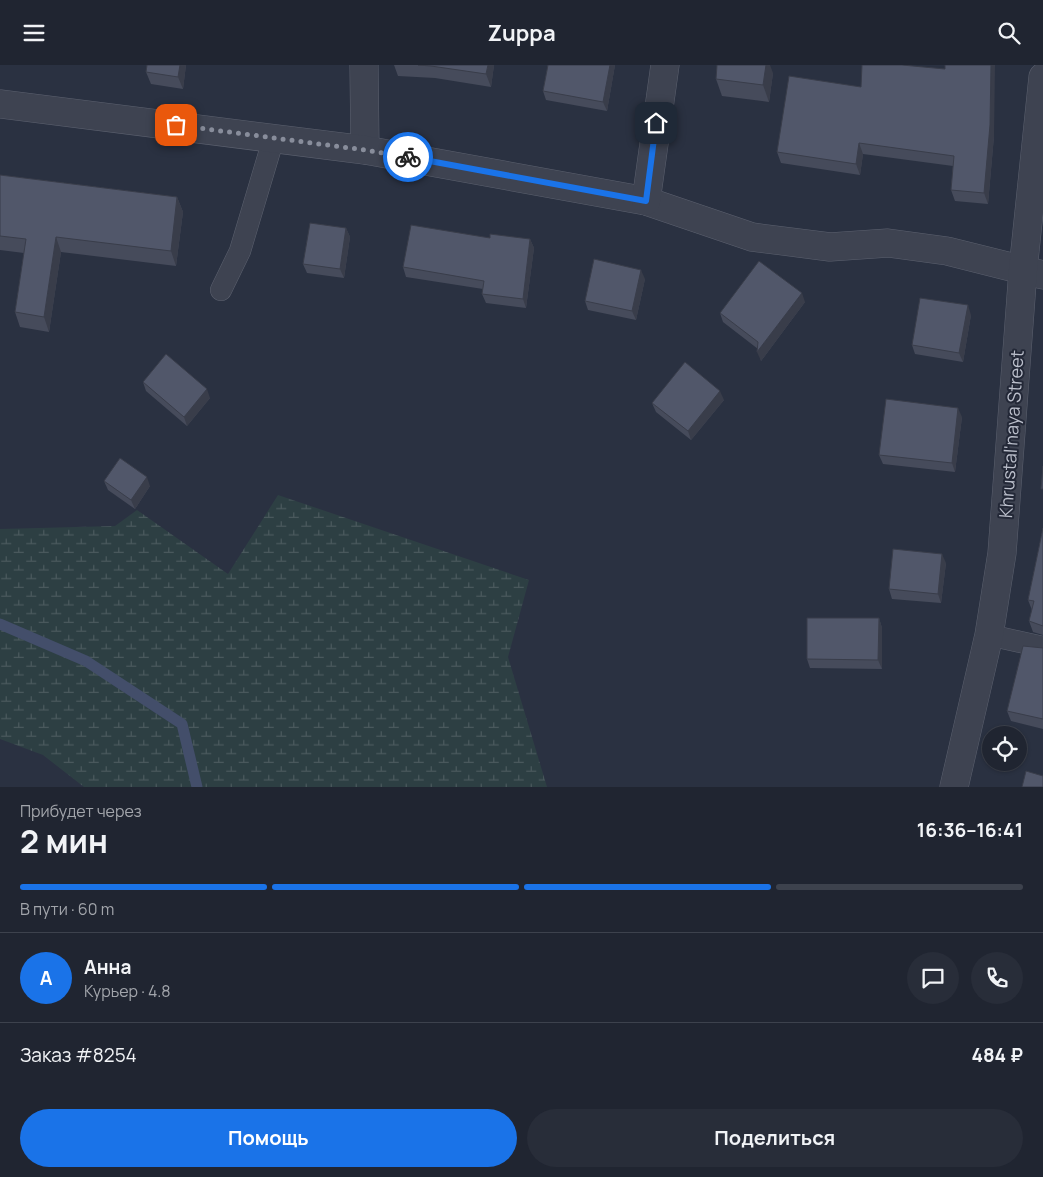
<!DOCTYPE html>
<html lang="ru">
<head>
<meta charset="utf-8">
<style>
	:root { --surface:#202531; --page:#282d39; --text:#f1f3f6; --muted:#a2a5ab; --line:#3d424d; --accent:#1a73e8 }
	body { margin:0; font-family:Manrope,sans-serif; background:var(--page); color:var(--text); height:100vh; display:flex; flex-direction:column; font-size:19px; white-space:nowrap }
	* { box-sizing:border-box; margin:0 }
	p { font-size:16px; color:var(--muted) }
	.icon { flex:none; width:28px; height:28px; fill:none; stroke:currentColor; stroke-width:2; stroke-linecap:round; stroke-linejoin:round }
	.map { position:relative; height:722px; overflow:hidden }
	.details { display:flex; flex-direction:column; background:var(--surface); flex:1 }
	.details>* { flex:none }
	.tools { position:absolute; left:982px; top:661px; display:grid; gap:10px }
	.tools a { display:grid; place-items:center; width:45px; height:45px; border-radius:50%; background:var(--surface); box-shadow:0 1px 4px #0004,0 0 0 1px var(--line); font-size:25px }
	.pin { position:absolute; display:grid; place-items:center; width:42px; height:42px; color:#fff; margin:-21px; border-radius:10px; box-shadow:0 2px 8px #0006 }
	.courier { position:absolute; display:grid; place-items:center; width:50px; height:50px; margin:-25px; border:4px solid #1a73e8; border-radius:50%; background:#fff; color:#222; box-shadow:0 1px 6px #0007 }
	.summary em { font-style:normal; font-weight:700 }
	.summary div { display:flex; flex-direction:column-reverse }
	.summary { display:flex; align-items:center; justify-content:space-between; height:85px; padding:0 20px }
	h1 { font-size:32px; font-weight:700; line-height:38px }
	.bar { display:grid; grid-template-columns:repeat(4,1fr); gap:8px 5px; align-content:center; height:60px; padding:0 20px }
	.bar i { height:6px; border-radius:4px; background:var(--line) }
	.bar .active { background:var(--accent) }
	.bar p { grid-column:span 4 }
	.line { display:flex; align-items:center; gap:12px; padding:0 20px; border-top:1px solid var(--line) }
	.line div { flex:1 }
	.round { display:grid; place-items:center; flex:none; width:52px; height:52px; border-radius:26px; background:var(--page) }
	.primary-button { display:flex; gap:10px; margin-top:auto; padding:10px 20px }
	.primary-button a { flex:1; height:58px; border-radius:30px; background:var(--accent); color:#fff; font-size:20px; font-weight:700; line-height:58px; text-align:center }
	.primary-button a+a { background:var(--page); color:var(--text) }
	header { display:flex; justify-content:space-between; align-items:center; height:65px; padding:0 20px; background:var(--surface); font-size:22px; font-weight:700 }
	.map>svg:first-child { display:block }
	.wetland { fill:url(#wetland-marsh) }
	.lines { fill:none; stroke-linecap:round; stroke-linejoin:round }
	.stream { stroke:#434e6a; stroke-width:11 }
	.lane-casing { stroke:#5c616f; stroke-width:22 }
	.street-casing { stroke:#5c616f; stroke-width:29 }
	.lane { stroke:#3e4351; stroke-width:21 }
	.street { stroke:#3e4351; stroke-width:28 }
	.wall { fill:#464b5b }
	.shaded-wall { fill:#393d4a }
	.building { fill:#51576a; stroke:#393d4a }
	.done { stroke:#888d9b; stroke-width:5; stroke-dasharray:0 9 }
	.route { stroke:#1a73e8; stroke-width:6 }
	.labels { text-anchor:middle; dominant-baseline:central; stroke-width:4; stroke-linejoin:round; paint-order:stroke }
	.street-label { font-size:18px; fill:#bbbfcb; stroke:#232837 }
</style>
</head>
<body>
<header><svg class="icon" aria-label="menu" viewBox="0 0 24 24"><path d="M4 6h16M4 12h16M4 18h16"/></svg>Zuppa<svg class="icon" aria-label="search" viewBox="0 0 24 24"><circle cx="10" cy="10" r="6"/><path d="M15 15l6 6"/></svg></header>
<div class="map">
<svg width="1043" height="722" viewBox="0 0 1043 722">
	<defs>
		<pattern id="wetland-marsh" width="20" height="14" patternUnits="userSpaceOnUse" patternTransform="scale(1.25)"><rect width="20" height="14" fill="#2d3f43"/><path d="M1 5h8M5 5V1M11 12h8M15 12V8" fill="none" stroke="#4a595d"/></pattern>
	</defs>
	<rect width="100%" height="100%" fill="#2a3141"/>
	<path class="wetland" d="M 278,430 L 529,515 L 508,592 L 547,722 L 84,722 L 43,690 L 0,674 L 0,464 L 115,461 L 137,445 L 228,509 Z"/>
	<g class="lines">
		<path class="stream" d="M 0,559 L 86,596 L 182,659 L 197,722"/>
		<g class="lane-casing">
			<g id="lane">
				<path d="M 221,225 L 240,186 L 274,72"/>
				<path d="M 989,570 L 1043,582"/>
			</g>
		</g>
		<g class="street-casing">
			<g id="street">
				<path d="M 364,0 L 365,85"/>
				<path d="M 0,39 L 365,85 L 646,136 L 752,172 L 830,182 L 888,178 L 947,186 L 1043,210"/>
				<path d="M 646,136 L 665,0"/>
				<path d="M 954,722 L 989,570 L 1002,488 L 1023,205 L 1043,12"/>
			</g>
		</g>
		<use href="#lane" class="lane"/>
		<use href="#street" class="street"/>
	</g>
	<g class="wall">
		<path d="M 186,0 L 183,24 L 151,19 L 146,7 Z"/>
		<path d="M 394,0 L 494,0 L 491,22 L 435,13 L 398,11 Z"/>
		<path d="M 548,0 L 615,0 L 607,46 L 546,35 L 543,26 Z"/>
		<path d="M 773,8 L 769,37 L 722,31 L 716,14 Z"/>
		<path d="M 861,22 L 994,71 L 988,139 L 955,136 L 951,125 L 953,101 L 863,89 L 860,110 L 781,98 L 777,87 Z"/>
		<path d="M 0,110 L 177,132 L 183,147 L 176,201 L 61,187 L 49,267 L 20,262 L 15,247 L 24,188 L 0,185 Z"/>
		<path d="M 346,163 L 350,172 L 344,213 L 307,208 L 303,199 Z"/>
		<path d="M 490,173 L 530,174 L 534,183 L 526,243 L 486,238 L 482,229 L 483,224 L 406,212 L 403,202 Z"/>
		<path d="M 645,214 L 636,255 L 588,245 L 585,236 Z"/>
		<path d="M 805,237 L 761,296 L 758,284 L 723,257 L 720,248 Z"/>
		<path d="M 971,250 L 963,297 L 915,289 L 912,280 Z"/>
		<path d="M 143,317 L 210,333 L 187,361 L 146,326 Z"/>
		<path d="M 724,335 L 691,375 L 656,347 L 652,338 Z"/>
		<path d="M 962,352 L 955,407 L 883,399 L 879,390 Z"/>
		<path d="M 104,416 L 150,421 L 135,444 L 108,425 Z"/>
		<path d="M 1043,463 L 1043,570 L 1033,567 L 1029,556 L 1032,545 L 1028,535 Z"/>
		<path d="M 946,498 L 941,538 L 892,534 L 889,524 Z"/>
		<path d="M 879,553 L 882,563 L 882,604 L 810,603 L 807,594 Z"/>
		<path d="M 1043,583 L 1043,664 L 1011,656 L 1007,646 Z"/>
	</g>
	<g class="shaded-wall">
		<path d="M 180,0 L 186,0 L 183,24 L 178,12 Z"/>
		<path d="M 488,0 L 494,0 L 491,22 L 486,9 Z"/>
		<path d="M 610,0 L 615,0 L 607,46 L 603,37 Z"/>
		<path d="M 766,0 L 770,0 L 773,8 L 769,37 L 763,20 Z"/>
		<path d="M 991,0 L 995,0 L 994,71 L 988,139 L 984,128 Z"/>
		<path d="M 859,78 L 863,89 L 860,110 L 856,99 Z"/>
		<path d="M 177,132 L 183,147 L 176,201 L 171,186 Z"/>
		<path d="M 346,163 L 350,172 L 344,213 L 340,204 Z"/>
		<path d="M 56,172 L 61,187 L 49,267 L 44,252 Z"/>
		<path d="M 530,174 L 534,183 L 526,243 L 523,234 Z"/>
		<path d="M 641,205 L 645,214 L 636,255 L 632,246 Z"/>
		<path d="M 802,228 L 805,237 L 761,296 L 757,287 Z"/>
		<path d="M 968,240 L 971,250 L 963,297 L 959,288 Z"/>
		<path d="M 207,324 L 210,333 L 187,361 L 184,352 Z"/>
		<path d="M 720,326 L 724,335 L 691,375 L 688,366 Z"/>
		<path d="M 958,343 L 962,352 L 955,407 L 952,398 Z"/>
		<path d="M 147,412 L 150,421 L 135,444 L 131,435 Z"/>
		<path d="M 942,489 L 946,498 L 941,538 L 938,529 Z"/>
		<path d="M 879,553 L 882,563 L 882,604 L 878,595 Z"/>
	</g>
	<g class="building">
		<path d="M 147,0 L 180,0 L 178,12 L 146,7 Z"/>
		<path d="M 418,0 L 488,0 L 486,9 L 431,1 Z"/>
		<path d="M 548,0 L 610,0 L 603,37 L 543,26 Z"/>
		<path d="M 717,0 L 766,0 L 763,20 L 716,14 Z"/>
		<path d="M 862,0 L 902,0 L 945,4 L 945,0 L 991,0 L 990,60 L 984,128 L 951,125 L 954,91 L 859,78 L 856,99 L 777,87 L 789,11 L 861,22 Z"/>
		<path d="M 0,110 L 177,132 L 171,186 L 56,172 L 44,252 L 15,247 L 26,174 L 0,171 Z"/>
		<path d="M 310,158 L 346,163 L 340,204 L 303,199 Z"/>
		<path d="M 411,160 L 490,173 L 490,169 L 530,174 L 523,234 L 482,229 L 484,216 L 403,202 Z"/>
		<path d="M 594,194 L 641,205 L 632,246 L 585,236 Z"/>
		<path d="M 759,196 L 802,228 L 757,287 L 758,277 L 720,248 Z"/>
		<path d="M 920,233 L 968,240 L 959,288 L 912,280 Z"/>
		<path d="M 166,289 L 207,324 L 184,352 L 143,317 Z"/>
		<path d="M 685,297 L 720,326 L 688,366 L 652,338 Z"/>
		<path d="M 886,334 L 958,343 L 952,398 L 879,390 Z"/>
		<path d="M 120,393 L 147,412 L 131,435 L 104,416 Z"/>
		<path d="M 1043,401 L 1043,424 L 1041,424 Z"/>
		<path d="M 1043,463 L 1043,561 L 1029,556 L 1034,536 L 1028,535 Z"/>
		<path d="M 893,484 L 942,489 L 938,529 L 889,524 Z"/>
		<path d="M 807,553 L 879,553 L 878,595 L 807,594 Z"/>
		<path d="M 1023,581 L 1043,583 L 1043,654 L 1007,646 Z"/>
		<path d="M 1026,706 L 1043,711 L 1043,722 L 1022,722 Z"/>
	</g>
	<g class="lines">
		<path class="done" d="M 176,60 L 365,85 L 408,92"/>
		<path class="route" d="M 408,92 L 646,136 L 656,58"/>
	</g>
	<g class="labels">
		<g class="street-label">
			<text transform="translate(1011 369) rotate(-86)">Khrustal'naya Street</text>
		</g>
	</g>
</svg>
<div class="tools">
<a><svg class="icon" aria-label="locate" viewBox="0 0 24 24"><circle cx="12" cy="12" r="6"/><path d="M12 2v4M12 18v4M2 12h4M18 12h4"/></svg></a>
</div>
<div class="pin" style="left:176px;top:60px;background:#ea580c"><svg class="icon" aria-label="bag" viewBox="0 0 24 24"><path d="M5 8h14l-1 12H6zM9 8a3 3 0 0 1 6 0"/></svg></div>
<div class="pin" style="left:656px;top:58px;background:#1f2937"><svg class="icon" aria-label="home" viewBox="0 0 24 24"><path d="M3 11l9-7 9 7M6 9v11h12V9"/></svg></div>
<div class="courier" style="left:408px;top:92px"><svg class="icon" aria-label="bike" viewBox="0 0 24 24"><circle cx="6" cy="16" r="4"/><circle cx="18" cy="16" r="4"/><path d="M6 16l4-8h5l3 8M10 8l3 8H6M13 5h3"/></svg></div>
</div>
<section class="details">
<div class="summary"><div><h1>2 мин</h1><p>Прибудет через</p></div><em>16:36–16:41</em></div>
<div class="bar"><i class="active"></i><i class="active"></i><i class="active"></i><i></i><p>В пути · 60 m</p></div>
<div class="line" style="height:90px"><b class="round" style="background:var(--accent);color:#fff">А</b><div><b>Анна</b><p>Курьер · 4.8</p></div><a class="round"><svg class="icon" aria-label="chat" viewBox="0 0 24 24"><path d="M4 5h16v11H9l-5 4z"/></svg></a><a class="round"><svg class="icon" aria-label="phone" viewBox="0 0 24 24"><path d="M5 4h4l2 5-3 2q2 4 5 5l2-3 5 2v4C11 20 4 13 5 4z"/></svg></a></div>
<div class="line" style="height:65px"><div>Заказ #8254</div><b>484 ₽</b></div>
<div class="primary-button"><a>Помощь</a><a>Поделиться</a></div>
</section>
</body>
</html>
